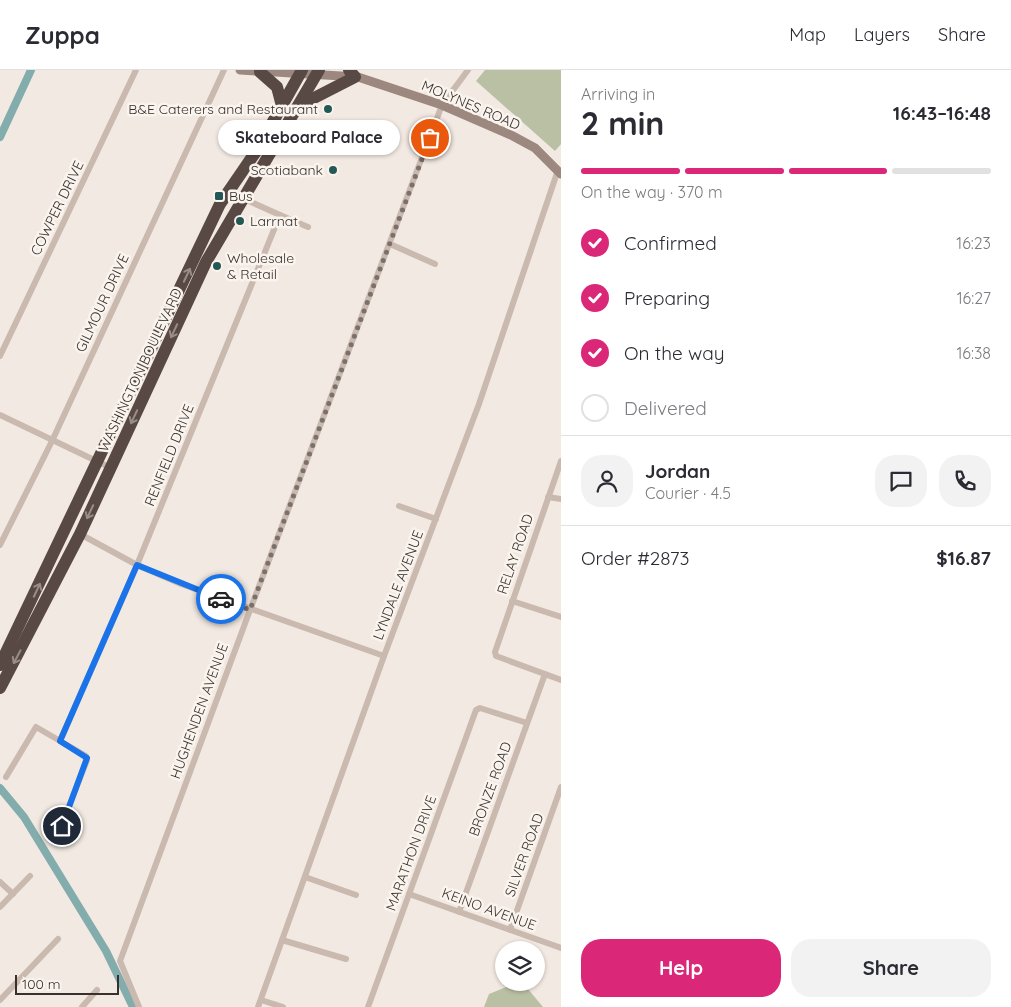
<!DOCTYPE html>
<html lang="en">
<head>
<meta charset="utf-8">
<style>
	:root { --surface:#fff; --page:#f2f2f3; --text:#2b2b33; --muted:#7c7c81; --line:#e1e1e2; --accent:#db2777 }
	body { margin:0; font-family:Quicksand,sans-serif; background:var(--page); color:var(--text); height:100vh; display:flex; flex-direction:column; font-size:19px; white-space:nowrap }
	* { box-sizing:border-box; margin:0 }
	p { font-size:16px; color:var(--muted) }
	.icon { flex:none; width:28px; height:28px; fill:none; stroke:currentColor; stroke-width:2; stroke-linecap:round; stroke-linejoin:round }
	.map { position:relative; flex:1; overflow:hidden }
	.details { display:flex; flex-direction:column; background:var(--surface); width:450px }
	.details>* { flex:none }
	.buttons { position:absolute; left:495px; top:871px; display:grid; gap:10px }
	.buttons a { display:grid; place-items:center; width:50px; height:50px; border-radius:50%; background:var(--surface); box-shadow:0 1px 4px #0004; font-size:25px }
	.scale { position:absolute; left:15px; bottom:12px; width:104px; box-sizing:border-box; padding-left:5px; border:2px solid #392f2c; border-top:0; font-size:14px; line-height:18px; white-space:nowrap; color:#392f2c; -webkit-text-stroke:4px #faf4ee; paint-order:stroke }
	.pin { position:absolute; display:grid; place-items:center; width:42px; height:42px; color:#fff; margin:-21px; border:2px solid #fff; border-radius:50%; box-shadow:0 1px 5px #0007 }
	.courier { position:absolute; display:grid; place-items:center; width:50px; height:50px; margin:-25px; border:4px solid #1a73e8; border-radius:50%; background:#fff; color:#222; box-shadow:0 1px 6px #0007 }
	.bubble { position:absolute; height:35px; border-radius:18px; background:var(--surface); box-shadow:0 1px 4px #0004; font-size:16px; font-weight:700; line-height:35px; text-align:center }
	.overview em { font-style:normal; font-weight:700 }
	.overview div { display:flex; flex-direction:column-reverse }
	.overview { display:flex; align-items:center; justify-content:space-between; height:85px; padding:0 20px }
	h1 { font-size:32px; font-weight:700; line-height:38px }
	.bar { display:grid; grid-template-columns:repeat(4,1fr); gap:8px 5px; align-content:center; height:60px; padding:0 20px }
	.bar i { height:6px; border-radius:4px; background:var(--line) }
	.bar .selected { background:var(--accent) }
	.bar p { grid-column:span 4 }
	.line { display:flex; align-items:center; gap:12px; padding:0 20px; border-top:1px solid var(--line) }
	.line div { flex:1 }
	.round { display:grid; place-items:center; flex:none; width:52px; height:52px; border-radius:20px; background:var(--page) }
	ol { padding:0 20px; list-style:none }
	li { display:flex; align-items:center; gap:15px; height:55px }
	li p { margin-inline-start:auto }
	li .icon { padding:5px; border-radius:50%; background:var(--accent); color:#fff; stroke-width:4 }
	li:last-child { color:var(--muted) }
	li i { width:28px; height:28px; border:2px solid var(--line); border-radius:50% }
	.primary-button { display:flex; gap:10px; margin-top:auto; padding:10px 20px }
	.primary-button a { flex:1; height:58px; border-radius:20px; background:var(--accent); color:#fff; font-size:20px; font-weight:700; line-height:58px; text-align:center }
	.primary-button a+a { background:var(--page); color:var(--text) }
	header { display:flex; align-items:center; gap:30px; box-sizing:border-box; height:70px; padding:0 25px; background:var(--surface); border-bottom:1px solid var(--line) }
	header strong { font-size:24px }
	nav { display:flex; gap:28px; margin-inline-start:auto; font-size:18px }
	main { display:flex; flex:1; min-height:0 }
	.map>svg:first-child { display:block }
	.green { fill:#b9c0a3 }
	.lines { fill:none; stroke-linecap:round; stroke-linejoin:round }
	.canal { stroke:#83adac; stroke-width:8 }
	.street { stroke:#cab9ae; stroke-width:6 }
	.secondary { stroke:#9d8880; stroke-width:9 }
	.highway { stroke:#594944; stroke-width:12 }
	.oneway { stroke:#998d88 }
	.done { stroke:#7a706c; stroke-width:5; stroke-dasharray:0 9 }
	.route { stroke:#1a73e8; stroke-width:6 }
	.poi-dot { fill:#245857; stroke:#faf4ee; stroke-width:2 }
	.labels { text-anchor:middle; dominant-baseline:central; stroke-width:5; stroke-linejoin:round; paint-order:stroke }
	.street-label { font-size:14px; fill:#392f2c; stroke:#faf4ee }
	.poi-label { font-size:14px; fill:#392f2c; stroke:#faf4ee; text-anchor:start }
</style>
</head>
<body>
<header>
<strong>Zuppa</strong>
<nav><a>Map</a><a>Layers</a><a>Share</a></nav>
</header>
<main>
<div class="map">
<svg width="561" height="937" viewBox="0 0 561 937">
	<rect width="100%" height="100%" fill="#f2e9e2"/>
	<g class="green">
		<path d="M 485,0 L 561,0 L 561,74 L 555,81 L 476,11 Z"/>
		<path d="M 516,913 L 523,913 L 543,937 L 484,937 L 489,924 Z"/>
	</g>
	<g class="lines">
		<g class="canal">
			<path d="M 0,67 L 31,0"/>
			<path d="M 0,718 L 24,747 L 106,881 L 133,937"/>
		</g>
		<g class="street">
			<path d="M 280,145 L 308,157"/>
			<path d="M 390,174 L 435,194"/>
			<path d="M 0,286 L 136,0"/>
			<path d="M 0,345 L 111,398"/>
			<path d="M 561,391 L 495,582 L 496,586 L 561,610"/>
			<path d="M 548,427 L 561,429"/>
			<path d="M 399,436 L 436,449"/>
			<path d="M 80,464 L 137,495 L 181,514 L 384,586"/>
			<path d="M 0,475 L 52,371 L 224,0"/>
			<path d="M 512,531 L 561,547"/>
			<path d="M 60,671 L 137,495 L 280,145 L 242,128"/>
			<path d="M 6,707 L 36,657 L 86,686 L 87,690 L 55,772"/>
			<path d="M 305,807 L 356,825"/>
			<path d="M 0,812 L 13,824"/>
			<path d="M 409,824 L 561,878"/>
			<path d="M 0,837 L 30,806"/>
			<path d="M 459,842 L 545,604"/>
			<path d="M 510,860 L 561,717"/>
			<path d="M 282,870 L 346,889"/>
			<path d="M 0,930 L 58,869"/>
			<path d="M 261,930 L 283,937"/>
			<path d="M 82,937 L 97,920"/>
			<path d="M 139,937 L 120,891 L 250,540 L 442,35 L 468,0"/>
			<path d="M 258,937 L 384,586 L 479,334 L 558,100"/>
			<path d="M 368,937 L 476,640 L 480,638 L 527,653"/>
		</g>
		<path class="secondary" d="M 240,0 L 358,7 L 442,35 L 511,65 L 535,78 L 561,104"/>
		<g class="highway">
			<path d="M 260,2 L 277,17 L 282,36"/>
			<path d="M 296,41 L 314,28 L 355,7 L 349,0"/>
			<path d="M 0,595 L 220,134 L 257,80 L 302,0"/>
			<path d="M 0,618 L 80,464 L 206,192 L 319,0"/>
		</g>
	</g>
	<defs><path id="oneway-shaft" d="M-6 0H5M1.5-3L5.5 0L1.5 3" fill="none" stroke-width="1.6" stroke-linecap="round" stroke-linejoin="round" transform="scale(1.25)"/></defs>
	<g class="oneway">
		<use href="#oneway-shaft" transform="translate(187 205) rotate(-65)"/>
		<use href="#oneway-shaft" transform="translate(174 261) rotate(115)"/>
		<use href="#oneway-shaft" transform="translate(134 347) rotate(115)"/>
		<use href="#oneway-shaft" transform="translate(90 442) rotate(115)"/>
		<use href="#oneway-shaft" transform="translate(37 520) rotate(-65)"/>
		<use href="#oneway-shaft" transform="translate(17 587) rotate(118)"/>
	</g>
	<g class="lines">
		<path class="done" d="M 221,529 L 250,540 L 430,68"/>
		<path class="route" d="M 62,756 L 87,688 L 60,671 L 137,495 L 221,529"/>
	</g>
	<g class="poi-dot">
		<circle cx="328" cy="39" r="5"/>
		<circle cx="333" cy="100" r="5"/>
		<rect x="214" y="121" width="10" height="10" rx="2.5"/>
		<circle cx="240" cy="151" r="5"/>
		<circle cx="217" cy="196" r="5"/>
	</g>
	<g class="labels">
		<g class="street-label">
			<text transform="translate(471 35) rotate(23)">MOLYNES ROAD</text>
			<text transform="translate(57 138) rotate(-64)">COWPER DRIVE</text>
			<text transform="translate(102 233) rotate(-65)">GILMOUR DRIVE</text>
			<text transform="translate(140 300) rotate(-65)">WASHINGTON BOULEVARD</text>
			<text transform="translate(169 385) rotate(-68)">RENFIELD DRIVE</text>
			<text transform="translate(515 484) rotate(-71)">RELAY ROAD</text>
			<text transform="translate(398 515) rotate(-69)">LYNDALE AVENUE</text>
			<text transform="translate(199 641) rotate(-70)">HUGHENDEN AVENUE</text>
			<text transform="translate(490 719) rotate(-70)">BRONZE ROAD</text>
			<text transform="translate(411 783) rotate(-70)">MARATHON DRIVE</text>
			<text transform="translate(524 785) rotate(-70)">SILVER ROAD</text>
			<text transform="translate(489 839) rotate(20)">KEINO AVENUE</text>
		</g>
		<g class="poi-label">
			<text x="318" y="39" text-anchor="end">B&amp;E Caterers and Restaurant</text>
			<text x="323" y="100" text-anchor="end">Scotiabank</text>
			<text x="229" y="126">Bus</text>
			<text x="250" y="151">Larrnat</text>
			<text x="227" y="188">Wholesale<tspan x="227" dy="16">&amp; Retail</tspan></text>
		</g>
	</g>
</svg>
<div class="buttons">
<a><svg class="icon" aria-label="layers" viewBox="0 0 24 24"><path d="M12 4l9 5-9 5-9-5zM3 14l9 5 9-5"/></svg></a>
</div>
<div class="scale">100 m</div>
<div class="pin" style="left:430px;top:68px;background:#ea580c"><svg class="icon" aria-label="bag" viewBox="0 0 24 24"><path d="M5 8h14l-1 12H6zM9 8a3 3 0 0 1 6 0"/></svg></div>
<div class="pin" style="left:62px;top:756px;background:#1f2937"><svg class="icon" aria-label="home" viewBox="0 0 24 24"><path d="M3 11l9-7 9 7M6 9v11h12V9"/></svg></div>
<div class="courier" style="left:221px;top:529px"><svg class="icon" aria-label="car" viewBox="0 0 24 24"><path d="M5 17H2v-5l4-1 3-4h7l3 4 3 1v5h-3M9 17h6M6 11h13"/><circle cx="7" cy="17" r="2"/><circle cx="17" cy="17" r="2"/></svg></div>
<div class="bubble" style="left:218px;top:50px;width:182px">Skateboard Palace</div>
</div>
<section class="details">
<div class="overview"><div><h1>2 min</h1><p>Arriving in</p></div><em>16:43–16:48</em></div>
<div class="bar"><i class="selected"></i><i class="selected"></i><i class="selected"></i><i></i><p>On the way · 370 m</p></div>
<ol>
<li><svg class="icon" aria-label="check" viewBox="0 0 24 24"><path d="M5 12l5 5 9-10"/></svg>Confirmed<p>16:23</p></li>
<li><svg class="icon" aria-label="check" viewBox="0 0 24 24"><path d="M5 12l5 5 9-10"/></svg>Preparing<p>16:27</p></li>
<li><svg class="icon" aria-label="check" viewBox="0 0 24 24"><path d="M5 12l5 5 9-10"/></svg>On the way<p>16:38</p></li>
<li><i></i>Delivered</li>
</ol>
<div class="line" style="height:90px"><a class="round"><svg class="icon" aria-label="person" viewBox="0 0 24 24"><circle cx="12" cy="8" r="4"/><path d="M4 21q1-7 8-7t8 7"/></svg></a><div><b>Jordan</b><p>Courier · 4.5</p></div><a class="round"><svg class="icon" aria-label="chat" viewBox="0 0 24 24"><path d="M4 5h16v11H9l-5 4z"/></svg></a><a class="round"><svg class="icon" aria-label="phone" viewBox="0 0 24 24"><path d="M5 4h4l2 5-3 2q2 4 5 5l2-3 5 2v4C11 20 4 13 5 4z"/></svg></a></div>
<div class="line" style="height:65px"><div>Order #2873</div><b>$16.87</b></div>
<div class="primary-button"><a>Help</a><a>Share</a></div>
</section>
</main>
</body>
</html>
